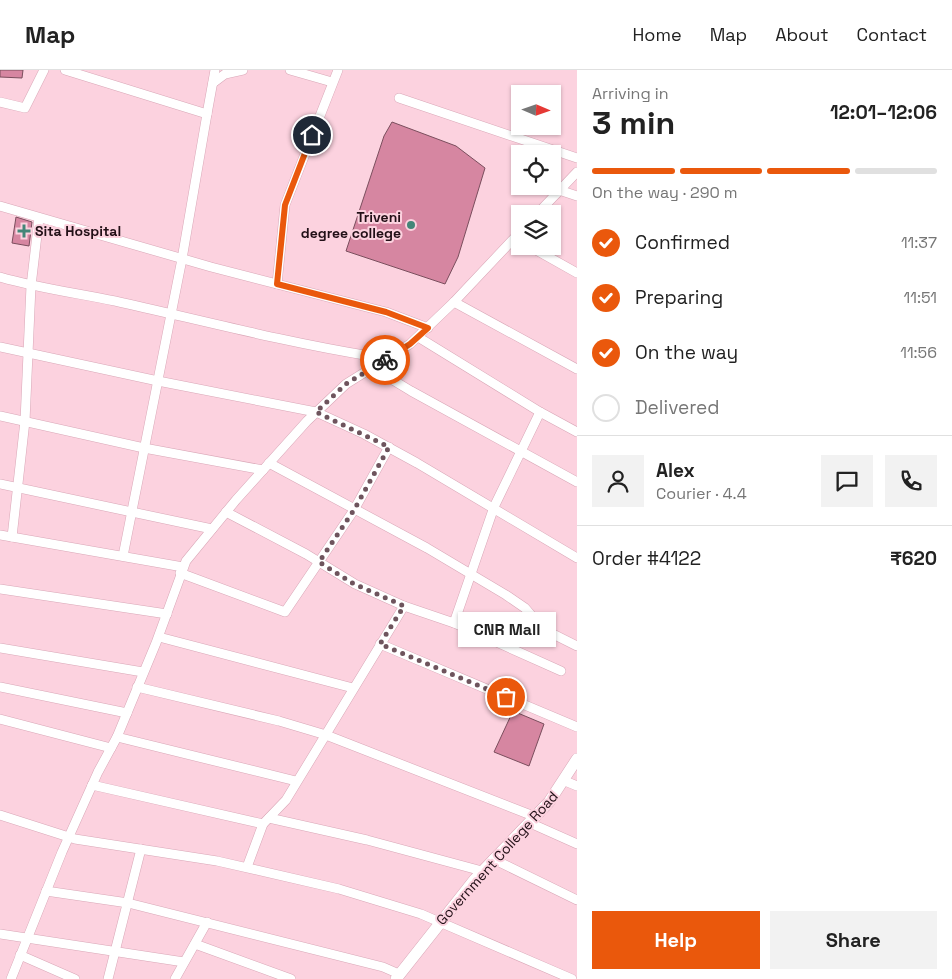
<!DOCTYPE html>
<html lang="en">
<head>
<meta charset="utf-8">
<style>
	:root { --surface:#fff; --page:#f2f2f2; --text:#222; --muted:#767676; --line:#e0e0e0; --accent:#ea580c }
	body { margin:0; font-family:"Space Grotesk",sans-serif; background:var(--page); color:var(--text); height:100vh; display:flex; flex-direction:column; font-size:19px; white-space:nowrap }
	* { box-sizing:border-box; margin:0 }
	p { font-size:16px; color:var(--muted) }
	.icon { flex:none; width:28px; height:28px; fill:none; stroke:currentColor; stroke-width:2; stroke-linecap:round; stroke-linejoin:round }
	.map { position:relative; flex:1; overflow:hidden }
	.side { display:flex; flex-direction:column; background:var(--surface); width:375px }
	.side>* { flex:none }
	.needle { width:32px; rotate:92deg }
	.tools { position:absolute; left:511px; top:15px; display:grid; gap:10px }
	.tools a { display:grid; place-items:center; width:50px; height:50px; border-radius:0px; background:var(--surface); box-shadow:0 1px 4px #0004; font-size:25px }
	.pin { position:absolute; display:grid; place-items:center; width:42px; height:42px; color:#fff; margin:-21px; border:2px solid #fff; border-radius:50%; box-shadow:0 1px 5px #0007 }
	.courier { position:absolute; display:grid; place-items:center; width:50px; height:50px; margin:-25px; border:4px solid #ea580c; border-radius:50%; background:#fff; color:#222; box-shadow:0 1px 6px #0007 }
	.bubble { position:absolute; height:35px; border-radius:0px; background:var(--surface); box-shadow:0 1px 4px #0004; font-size:16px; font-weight:800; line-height:35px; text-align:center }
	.overview em { font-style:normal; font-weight:800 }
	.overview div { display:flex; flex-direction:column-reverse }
	.overview { display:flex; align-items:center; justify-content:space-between; height:85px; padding:0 15px }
	h1 { font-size:32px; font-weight:800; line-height:38px }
	.bar { display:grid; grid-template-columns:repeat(4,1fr); gap:8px 5px; align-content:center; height:60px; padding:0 15px }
	.bar i { height:6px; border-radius:4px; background:var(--line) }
	.bar .current { background:var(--accent) }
	.bar p { grid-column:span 4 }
	.line { display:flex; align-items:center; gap:12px; padding:0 15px; border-top:1px solid var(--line) }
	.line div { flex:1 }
	.round { display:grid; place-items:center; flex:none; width:52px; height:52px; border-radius:0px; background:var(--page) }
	ol { padding:0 15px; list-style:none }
	li { display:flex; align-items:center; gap:15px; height:55px }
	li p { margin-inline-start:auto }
	li .icon { padding:5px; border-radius:50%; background:var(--accent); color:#fff; stroke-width:4 }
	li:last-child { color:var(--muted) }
	li i { width:28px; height:28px; border:2px solid var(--line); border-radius:50% }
	.button { display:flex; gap:10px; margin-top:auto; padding:10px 15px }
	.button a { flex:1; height:58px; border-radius:0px; background:var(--accent); color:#fff; font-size:20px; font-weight:800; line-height:58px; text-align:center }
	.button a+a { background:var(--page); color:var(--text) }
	header { display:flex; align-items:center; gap:30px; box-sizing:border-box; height:70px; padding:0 25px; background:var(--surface); border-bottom:1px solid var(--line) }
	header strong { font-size:24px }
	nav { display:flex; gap:28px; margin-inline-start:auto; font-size:18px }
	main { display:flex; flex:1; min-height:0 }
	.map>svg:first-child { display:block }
	.building { fill:#d686a1; stroke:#7a4e5d }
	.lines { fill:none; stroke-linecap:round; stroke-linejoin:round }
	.minor-casing { stroke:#d9a7b7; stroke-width:10 }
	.major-casing { stroke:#d9a7b7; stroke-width:12 }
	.minor { stroke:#fff; stroke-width:9 }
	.major { stroke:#fff; stroke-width:11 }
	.done { stroke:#6e545d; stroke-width:5; stroke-dasharray:0 9 }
	.route { stroke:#ea580c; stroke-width:6 }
	.poi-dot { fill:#448678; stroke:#fcd2df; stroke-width:2 }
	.labels { text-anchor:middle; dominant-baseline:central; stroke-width:4; stroke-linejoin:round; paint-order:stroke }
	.poi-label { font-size:14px; font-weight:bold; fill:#221017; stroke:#fcd2df; text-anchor:end }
	.street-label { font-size:14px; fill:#221017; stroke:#fcd2df }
</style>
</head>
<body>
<header>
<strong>Map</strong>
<nav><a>Home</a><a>Map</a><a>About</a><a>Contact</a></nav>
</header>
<main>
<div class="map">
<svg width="577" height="909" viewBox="0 0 577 909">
	<rect width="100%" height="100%" fill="#fcd2df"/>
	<g class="building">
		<path d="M 0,0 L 23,0 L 22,8 L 0,7 Z"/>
		<path d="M 392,52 L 456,76 L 485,98 L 458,187 L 445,214 L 346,181 L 384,66 Z"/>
		<path d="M 16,147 L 32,152 L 29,176 L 12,173 Z"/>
		<path d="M 513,641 L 544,654 L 529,696 L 494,682 Z"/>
	</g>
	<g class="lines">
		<g class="minor-casing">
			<g id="minor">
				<path d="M 65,0 L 207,44 L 182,189 L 123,486"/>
				<path d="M 290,0 L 332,12"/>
				<path d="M 213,13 L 225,4 L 243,0"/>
				<path d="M 399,28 L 577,88"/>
				<path d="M 0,32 L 25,38 L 44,0"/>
				<path d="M 207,44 L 215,0"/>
				<path d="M 559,120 L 577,126"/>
				<path d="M 0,136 L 211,197 L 386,242 L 428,258"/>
				<path d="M 537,144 L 577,102"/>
				<path d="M 529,176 L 577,203"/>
				<path d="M 0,207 C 38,218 76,223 115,231 C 200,250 284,272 370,286 L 378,295"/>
				<path d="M 277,214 L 285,135 L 338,0"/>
				<path d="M 454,232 L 577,299"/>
				<path d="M 418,267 L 540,342 L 577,362"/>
				<path d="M 0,277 L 158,311 L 316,342 L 364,364 L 417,393 L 577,488"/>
				<path d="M 373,298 L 411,321 L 577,412"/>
				<path d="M 0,346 L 144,378 L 263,400"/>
				<path d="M 269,393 L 427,478 L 506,525 L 525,538 L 543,559 L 577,576"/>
				<path d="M 0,414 L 212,459"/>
				<path d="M 226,442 L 306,484 L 355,514 L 404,536 L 454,553 L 561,601"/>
				<path d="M 0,465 L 183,497"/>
				<path d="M 12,467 L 25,351 L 31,216 L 39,148"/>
				<path d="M 180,503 L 285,542 L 354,440 L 389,377"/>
				<path d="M 0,519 L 167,544"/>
				<path d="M 454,553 L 494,437 L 540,342"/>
				<path d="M 159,567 L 353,618"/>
				<path d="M 380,574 L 577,657"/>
				<path d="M 0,578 L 143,602"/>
				<path d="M 0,617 L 127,643"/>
				<path d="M 137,617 L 279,651 L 326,665 L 536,747"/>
				<path d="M 0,649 L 111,678"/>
				<path d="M 117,667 L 296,711"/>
				<path d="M 565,711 L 577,716"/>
				<path d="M 92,715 L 263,754"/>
				<path d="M 0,745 L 75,769 L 217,791 L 339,819 L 421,844 L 572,909"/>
				<path d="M 269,748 L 367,770 L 482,801"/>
				<path d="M 530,753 L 577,774"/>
				<path d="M 493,789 L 577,830"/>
				<path d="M 247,797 L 263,754 L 286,730 L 404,536"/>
				<path d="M 46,821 L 128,833 L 383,897 L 399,904"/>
				<path d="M 0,864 L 184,892"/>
				<path d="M 195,874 L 291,909"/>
				<path d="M 20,885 L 75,909"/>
				<path d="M 11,909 L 62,782 L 98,702 L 117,667 L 156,573 L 186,491 L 236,430 L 307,351 L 346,314 L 410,274 L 454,232 L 520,162"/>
				<path d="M 108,909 L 141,779"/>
				<path d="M 175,909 L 207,852"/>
			</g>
		</g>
		<g class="major-casing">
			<path id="major" d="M 396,909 L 475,809 L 549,732 L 577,689"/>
		</g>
		<use href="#minor" class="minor"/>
		<use href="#major" class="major"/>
	</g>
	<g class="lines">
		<path class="done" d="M 385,290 L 346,314 L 316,342 L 389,377 L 354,440 L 319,492 L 354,514 L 404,536 L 380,574 L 506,627"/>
		<path class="route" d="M 312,65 L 285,135 L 277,214 L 386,242 L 428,258 L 410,274 L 385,290"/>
	</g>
	<g class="poi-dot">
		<circle cx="411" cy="155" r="5"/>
		<path d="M21.5 153.5h5v5h5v5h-5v5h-5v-5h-5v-5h5z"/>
	</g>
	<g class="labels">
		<g class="poi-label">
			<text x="401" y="147">Triveni<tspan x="401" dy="16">degree college</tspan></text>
			<text x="35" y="161" text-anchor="start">Sita Hospital</text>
		</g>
		<g class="street-label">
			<text transform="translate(497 788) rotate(-48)">Government College Road</text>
		</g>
	</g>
</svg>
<div class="tools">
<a><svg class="needle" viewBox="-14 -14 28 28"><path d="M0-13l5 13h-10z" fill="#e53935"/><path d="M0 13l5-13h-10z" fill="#767676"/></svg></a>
<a><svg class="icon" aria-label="locate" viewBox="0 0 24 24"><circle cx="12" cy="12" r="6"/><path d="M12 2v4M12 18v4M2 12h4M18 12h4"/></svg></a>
<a><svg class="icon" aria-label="layers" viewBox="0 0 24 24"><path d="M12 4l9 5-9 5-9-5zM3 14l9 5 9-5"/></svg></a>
</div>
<div class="pin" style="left:506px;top:627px;background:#ea580c"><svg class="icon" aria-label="bag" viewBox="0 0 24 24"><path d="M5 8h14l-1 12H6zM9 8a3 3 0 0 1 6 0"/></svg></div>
<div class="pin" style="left:312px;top:65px;background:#1f2937"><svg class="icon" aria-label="home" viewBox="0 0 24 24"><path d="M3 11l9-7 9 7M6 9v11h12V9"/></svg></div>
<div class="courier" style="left:385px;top:290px"><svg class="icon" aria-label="bike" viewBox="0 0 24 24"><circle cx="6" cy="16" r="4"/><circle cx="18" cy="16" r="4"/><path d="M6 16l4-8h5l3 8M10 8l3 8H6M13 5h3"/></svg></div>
<div class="bubble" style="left:458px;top:542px;width:98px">CNR Mall</div>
</div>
<section class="side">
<div class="overview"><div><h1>3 min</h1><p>Arriving in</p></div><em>12:01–12:06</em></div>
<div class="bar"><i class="current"></i><i class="current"></i><i class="current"></i><i></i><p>On the way · 290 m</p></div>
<ol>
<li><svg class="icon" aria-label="check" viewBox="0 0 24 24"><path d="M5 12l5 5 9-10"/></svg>Confirmed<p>11:37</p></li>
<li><svg class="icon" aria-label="check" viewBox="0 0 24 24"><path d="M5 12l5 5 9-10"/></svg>Preparing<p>11:51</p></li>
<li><svg class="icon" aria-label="check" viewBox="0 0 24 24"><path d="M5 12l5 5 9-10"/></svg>On the way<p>11:56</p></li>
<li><i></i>Delivered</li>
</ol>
<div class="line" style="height:90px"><a class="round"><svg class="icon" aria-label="person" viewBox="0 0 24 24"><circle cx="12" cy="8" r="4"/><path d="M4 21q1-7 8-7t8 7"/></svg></a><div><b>Alex</b><p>Courier · 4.4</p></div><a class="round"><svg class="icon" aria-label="chat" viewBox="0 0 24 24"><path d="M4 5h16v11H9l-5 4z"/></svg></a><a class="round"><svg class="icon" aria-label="phone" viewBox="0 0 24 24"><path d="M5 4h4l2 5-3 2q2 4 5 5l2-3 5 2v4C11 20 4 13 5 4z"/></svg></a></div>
<div class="line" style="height:65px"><div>Order #4122</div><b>₹620</b></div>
<div class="button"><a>Help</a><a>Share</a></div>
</section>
</main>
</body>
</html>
